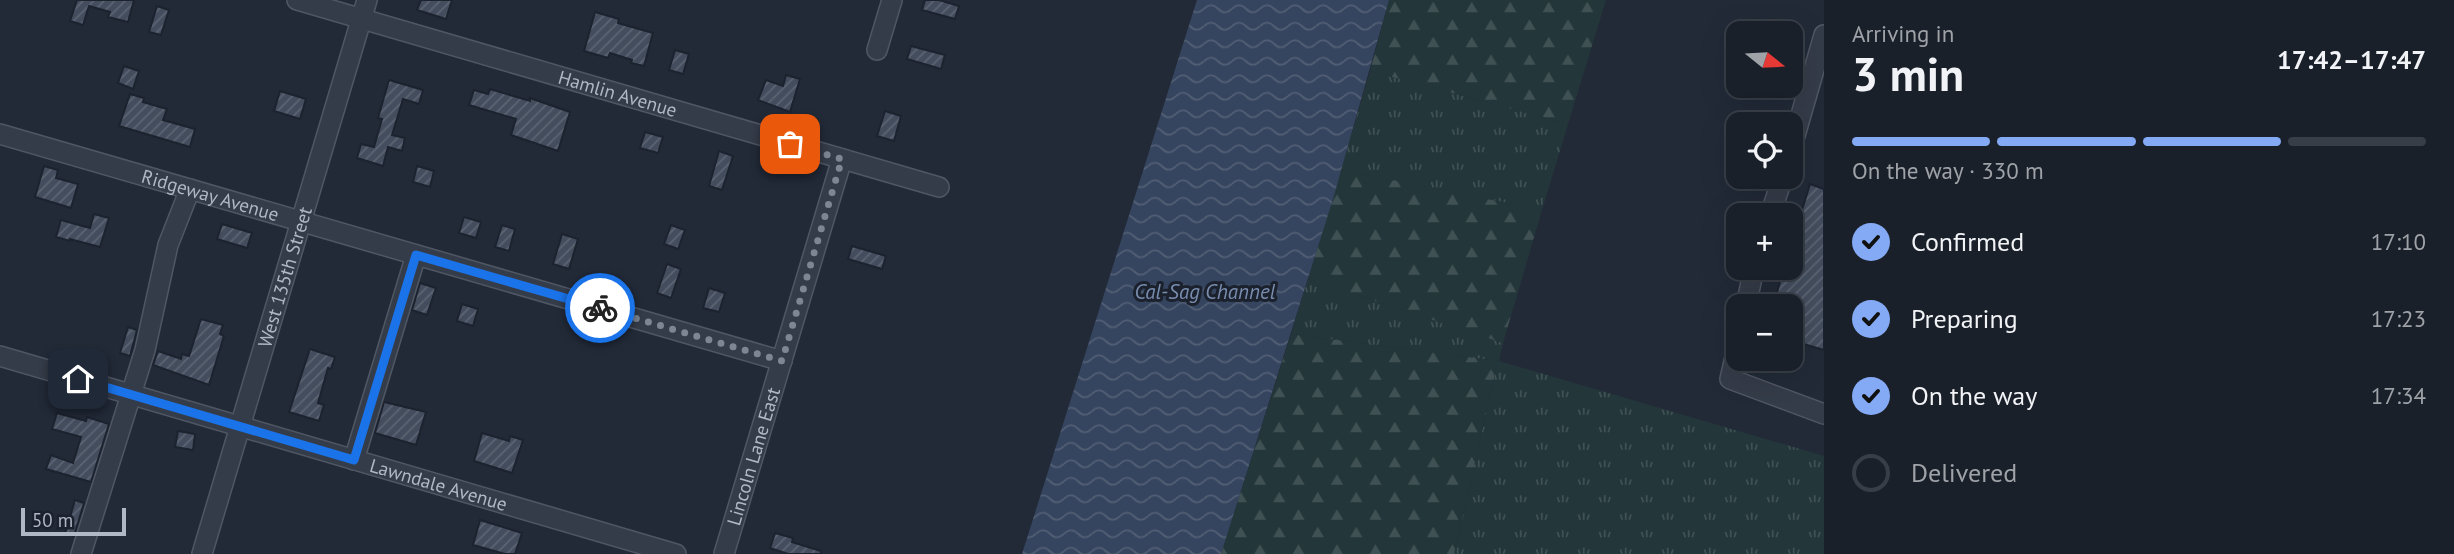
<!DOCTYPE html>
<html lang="en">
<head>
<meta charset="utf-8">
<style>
	:root { --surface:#1a202a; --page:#272d36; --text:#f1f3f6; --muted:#9fa3a8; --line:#383e47; --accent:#85aaf5 }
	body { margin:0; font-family:"PT Sans",sans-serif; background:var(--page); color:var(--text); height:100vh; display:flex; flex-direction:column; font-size:26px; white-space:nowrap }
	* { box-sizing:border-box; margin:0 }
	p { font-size:23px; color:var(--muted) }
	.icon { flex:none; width:38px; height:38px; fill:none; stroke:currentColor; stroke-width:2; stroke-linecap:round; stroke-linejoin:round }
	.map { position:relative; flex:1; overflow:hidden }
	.panel { display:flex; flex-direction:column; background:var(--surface); width:630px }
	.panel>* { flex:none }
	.needle { width:46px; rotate:108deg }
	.controls { position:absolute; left:1726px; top:21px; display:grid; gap:14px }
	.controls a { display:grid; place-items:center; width:77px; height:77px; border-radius:14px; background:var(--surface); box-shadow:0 7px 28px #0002,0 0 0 2px var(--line); font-size:35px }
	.scale { position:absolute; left:21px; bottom:18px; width:105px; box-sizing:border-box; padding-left:7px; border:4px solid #b0b7c5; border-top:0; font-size:19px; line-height:24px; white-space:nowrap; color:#b0b7c5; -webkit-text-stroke:5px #1b212d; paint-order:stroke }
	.pin { position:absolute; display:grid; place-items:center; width:60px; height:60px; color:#fff; margin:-30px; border-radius:14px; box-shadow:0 4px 10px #0006 }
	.courier { position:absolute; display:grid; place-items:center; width:70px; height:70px; margin:-35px; border:5px solid #1a73e8; border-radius:50%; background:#fff; color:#222; box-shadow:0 2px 9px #0007 }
	.overview em { font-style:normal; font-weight:600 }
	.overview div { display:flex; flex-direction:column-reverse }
	.overview { display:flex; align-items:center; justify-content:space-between; height:119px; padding:0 28px }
	h1 { font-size:46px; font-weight:600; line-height:52px }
	.bar { display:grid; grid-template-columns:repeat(4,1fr); gap:10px 7px; align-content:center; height:84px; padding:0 28px }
	.bar i { height:9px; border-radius:5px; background:var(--line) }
	.bar .active { background:var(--accent) }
	.bar p { grid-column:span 4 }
	ol { padding:0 28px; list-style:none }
	li { display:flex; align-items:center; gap:21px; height:77px }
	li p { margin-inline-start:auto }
	li .icon { padding:7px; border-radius:50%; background:var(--accent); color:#111; stroke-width:4 }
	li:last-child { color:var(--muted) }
	li i { width:38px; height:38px; border:4px solid var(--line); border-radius:50% }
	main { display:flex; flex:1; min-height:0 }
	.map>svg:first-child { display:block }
	.grass { fill:url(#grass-tufts) }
	.forest { fill:url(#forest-firs) }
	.water { fill:url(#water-waves) }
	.building { fill:url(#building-hatch); stroke:#1c232f; stroke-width:2 }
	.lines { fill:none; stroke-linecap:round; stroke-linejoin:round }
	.minor-casing { stroke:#505764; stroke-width:22 }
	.minor { stroke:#353c49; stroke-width:19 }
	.done { stroke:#7e8694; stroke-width:7; stroke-dasharray:0 12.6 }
	.route { stroke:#1a73e8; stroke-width:9 }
	.labels { text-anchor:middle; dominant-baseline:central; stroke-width:6; stroke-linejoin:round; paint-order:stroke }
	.street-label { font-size:19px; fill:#b0b7c5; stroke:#1b212d }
	.water-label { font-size:21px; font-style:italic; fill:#788cad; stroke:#1b212d }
</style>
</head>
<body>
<main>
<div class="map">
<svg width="1824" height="554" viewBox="0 0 1824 554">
	<defs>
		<pattern id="grass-tufts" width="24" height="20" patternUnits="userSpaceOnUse" patternTransform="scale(1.75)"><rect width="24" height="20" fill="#233639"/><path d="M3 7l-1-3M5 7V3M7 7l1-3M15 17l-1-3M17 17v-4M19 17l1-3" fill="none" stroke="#405154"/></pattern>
		<pattern id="forest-firs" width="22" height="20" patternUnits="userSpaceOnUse" patternTransform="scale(1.75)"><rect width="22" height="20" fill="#233639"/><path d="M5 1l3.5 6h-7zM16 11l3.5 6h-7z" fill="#405154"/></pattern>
		<pattern id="water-waves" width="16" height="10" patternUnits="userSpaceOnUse" patternTransform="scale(1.75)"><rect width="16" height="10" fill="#36455f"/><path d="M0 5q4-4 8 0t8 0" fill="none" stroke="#515e74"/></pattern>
		<pattern id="building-hatch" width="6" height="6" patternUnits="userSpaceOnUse" patternTransform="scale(1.75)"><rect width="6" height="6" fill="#434d5d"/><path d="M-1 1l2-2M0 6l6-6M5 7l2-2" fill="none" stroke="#5c6473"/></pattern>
	</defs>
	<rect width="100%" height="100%" fill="#222a38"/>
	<g class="grass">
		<path d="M 1370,71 L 1568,124 L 1542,210 L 1341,170 Z"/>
		<path d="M 1308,279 L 1503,343 L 1499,361 L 1824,456 L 1824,554 L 1454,554 L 1498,361 L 1291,334 Z"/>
	</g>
	<g class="forest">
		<path d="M 1389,0 L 1606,0 L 1568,124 L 1370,71 Z"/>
		<path d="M 1341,170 L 1542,210 L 1503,343 L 1308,279 Z"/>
		<path d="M 1291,334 L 1498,361 L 1454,554 L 1221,554 Z"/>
	</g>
	<path class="water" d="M 1197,0 L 1389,0 L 1333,199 L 1221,554 L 1022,554 Z"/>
	<g class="building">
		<path d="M 77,0 L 134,0 L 128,22 L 108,17 L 110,12 L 89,6 L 83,25 L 70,21 Z"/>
		<path d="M 421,0 L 452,0 L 446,19 L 417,10 Z"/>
		<path d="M 925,0 L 939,0 L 959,6 L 955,19 L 922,10 Z"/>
		<path d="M 157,6 L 169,10 L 161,35 L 149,32 Z"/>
		<path d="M 595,12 L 619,19 L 618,23 L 653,33 L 644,66 L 631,63 L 632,60 L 610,53 L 608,58 L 584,51 Z"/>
		<path d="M 911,46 L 945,55 L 941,69 L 907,59 Z"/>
		<path d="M 675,50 L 689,54 L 683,74 L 669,70 Z"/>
		<path d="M 124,66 L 139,71 L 133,89 L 118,83 Z"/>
		<path d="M 786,75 L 800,79 L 790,112 L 758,100 L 766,80 L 783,86 Z"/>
		<path d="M 389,80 L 423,90 L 419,104 L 403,99 L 392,135 L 405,138 L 402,151 L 388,147 L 383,166 L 357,158 L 361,144 L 374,147 L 382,119 L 378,118 Z"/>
		<path d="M 490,89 L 530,101 L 530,98 L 570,112 L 558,151 L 511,135 L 516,119 L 469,105 L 474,90 L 488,94 Z"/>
		<path d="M 280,91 L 306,99 L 300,119 L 274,111 Z"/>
		<path d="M 130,94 L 144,98 L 143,102 L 167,109 L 163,120 L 195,129 L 190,147 L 119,126 Z"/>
		<path d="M 885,111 L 901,116 L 894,141 L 877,136 Z"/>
		<path d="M 645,132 L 663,137 L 658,153 L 640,148 Z"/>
		<path d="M 719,151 L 733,156 L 722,190 L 709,186 Z"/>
		<path d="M 44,166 L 58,170 L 56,178 L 78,184 L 71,208 L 35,197 Z"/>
		<path d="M 417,166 L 434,171 L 430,187 L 413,182 Z"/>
		<path d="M 1810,184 L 1824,189 L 1824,350 L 1790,340 L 1790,306 L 1773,306 L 1784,268 L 1790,268 L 1790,249 Z"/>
		<path d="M 94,214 L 109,218 L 100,247 L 70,239 L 70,241 L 56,237 L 61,220 L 90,228 Z"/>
		<path d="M 464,217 L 481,222 L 476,238 L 459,233 Z"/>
		<path d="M 222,224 L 252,233 L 247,248 L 217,239 Z"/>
		<path d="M 502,225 L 515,229 L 509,251 L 495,247 Z"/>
		<path d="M 671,225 L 685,230 L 678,249 L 664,244 Z"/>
		<path d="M 562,234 L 578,239 L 569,269 L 553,264 Z"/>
		<path d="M 852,246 L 886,256 L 882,269 L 848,259 Z"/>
		<path d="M 667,264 L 681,269 L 671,298 L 657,293 Z"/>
		<path d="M 420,283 L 436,288 L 427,315 L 412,310 Z"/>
		<path d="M 709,288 L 725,293 L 719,312 L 703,308 Z"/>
		<path d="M 462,304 L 478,309 L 473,326 L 457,321 Z"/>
		<path d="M 201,319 L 223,325 L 220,334 L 224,336 L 209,385 L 153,365 L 158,351 L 181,359 L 182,354 L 189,356 Z"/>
		<path d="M 128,327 L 137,330 L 130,356 L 120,353 Z"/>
		<path d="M 310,349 L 335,357 L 331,369 L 328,368 L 318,403 L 324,405 L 319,421 L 289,412 Z"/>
		<path d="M 384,402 L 426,412 L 416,445 L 375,433 Z"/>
		<path d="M 57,413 L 86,421 L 87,417 L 109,424 L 91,482 L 46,469 L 51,455 L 73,463 L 81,437 L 52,429 Z"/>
		<path d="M 178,431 L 195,434 L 193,450 L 175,447 Z"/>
		<path d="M 482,433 L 509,441 L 510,436 L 523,440 L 512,473 L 474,461 Z"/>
		<path d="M 75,500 L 84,503 L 74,536 L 65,534 Z"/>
		<path d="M 480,520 L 522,533 L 515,554 L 505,554 L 473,545 Z"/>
		<path d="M 775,533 L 793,538 L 792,542 L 821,551 L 821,554 L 788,554 L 770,548 Z"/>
	</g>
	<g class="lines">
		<g class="minor-casing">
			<g id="minor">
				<path id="s1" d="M 297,0 L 939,187"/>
				<path d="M 877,50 L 892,0"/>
				<path id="s2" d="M 0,134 L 782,361"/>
				<path d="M 1790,153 L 1824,35"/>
				<path d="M 1770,215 L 1783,177"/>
				<path d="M 1746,306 L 1754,268"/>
				<path d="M 1738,344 L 1730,379 L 1824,414"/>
				<path id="s3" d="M 0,356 L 676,554"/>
				<path d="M 354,460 L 416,255"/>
				<path d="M 81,554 L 145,350 L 168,245 L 190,189"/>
				<path id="s4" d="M 202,554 L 367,0"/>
				<path id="s5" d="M 724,554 L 842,159"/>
			</g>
		</g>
		<use href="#minor" class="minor"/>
	</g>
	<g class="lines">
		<path class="done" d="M 600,308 L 782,361 L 842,159 L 790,144"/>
		<path class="route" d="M 78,379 L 354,460 L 416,255 L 600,308"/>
	</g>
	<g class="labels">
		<g class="street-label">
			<text stroke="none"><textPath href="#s1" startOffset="334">Hamlin Avenue</textPath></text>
			<text stroke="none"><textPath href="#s2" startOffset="219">Ridgeway Avenue</textPath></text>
			<text stroke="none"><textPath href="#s4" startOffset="289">West 135th Street</textPath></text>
			<text stroke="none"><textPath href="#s5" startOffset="102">Lincoln Lane East</textPath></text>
			<text stroke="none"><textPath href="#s3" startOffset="457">Lawndale Avenue</textPath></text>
		</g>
		<g class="water-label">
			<text x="1205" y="291">Cal-Sag Channel</text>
		</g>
	</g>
</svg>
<div class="controls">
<a><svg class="needle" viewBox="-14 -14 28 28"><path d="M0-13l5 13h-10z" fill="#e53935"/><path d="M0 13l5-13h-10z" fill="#9fa3a8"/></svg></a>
<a><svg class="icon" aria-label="locate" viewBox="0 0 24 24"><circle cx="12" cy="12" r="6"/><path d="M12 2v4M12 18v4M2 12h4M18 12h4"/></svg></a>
<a>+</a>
<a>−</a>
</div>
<div class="scale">50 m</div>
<div class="pin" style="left:790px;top:144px;background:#ea580c"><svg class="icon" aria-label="bag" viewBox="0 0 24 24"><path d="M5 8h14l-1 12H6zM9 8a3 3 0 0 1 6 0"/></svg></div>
<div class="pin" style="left:78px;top:379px;background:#1f2937"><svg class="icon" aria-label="home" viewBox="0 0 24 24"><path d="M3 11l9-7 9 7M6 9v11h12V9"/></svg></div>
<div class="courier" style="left:600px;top:308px"><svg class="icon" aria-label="bike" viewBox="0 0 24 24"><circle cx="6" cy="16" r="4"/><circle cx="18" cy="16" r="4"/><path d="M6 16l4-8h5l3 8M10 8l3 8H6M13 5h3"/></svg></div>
</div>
<section class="panel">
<div class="overview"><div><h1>3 min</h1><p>Arriving in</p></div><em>17:42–17:47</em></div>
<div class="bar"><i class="active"></i><i class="active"></i><i class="active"></i><i></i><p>On the way · 330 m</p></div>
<ol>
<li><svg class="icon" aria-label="check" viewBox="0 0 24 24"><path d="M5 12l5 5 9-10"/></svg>Confirmed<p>17:10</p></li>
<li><svg class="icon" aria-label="check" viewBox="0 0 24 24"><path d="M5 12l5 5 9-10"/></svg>Preparing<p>17:23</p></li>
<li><svg class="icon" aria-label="check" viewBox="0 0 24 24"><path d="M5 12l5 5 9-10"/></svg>On the way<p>17:34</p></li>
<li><i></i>Delivered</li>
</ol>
</section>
</main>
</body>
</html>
